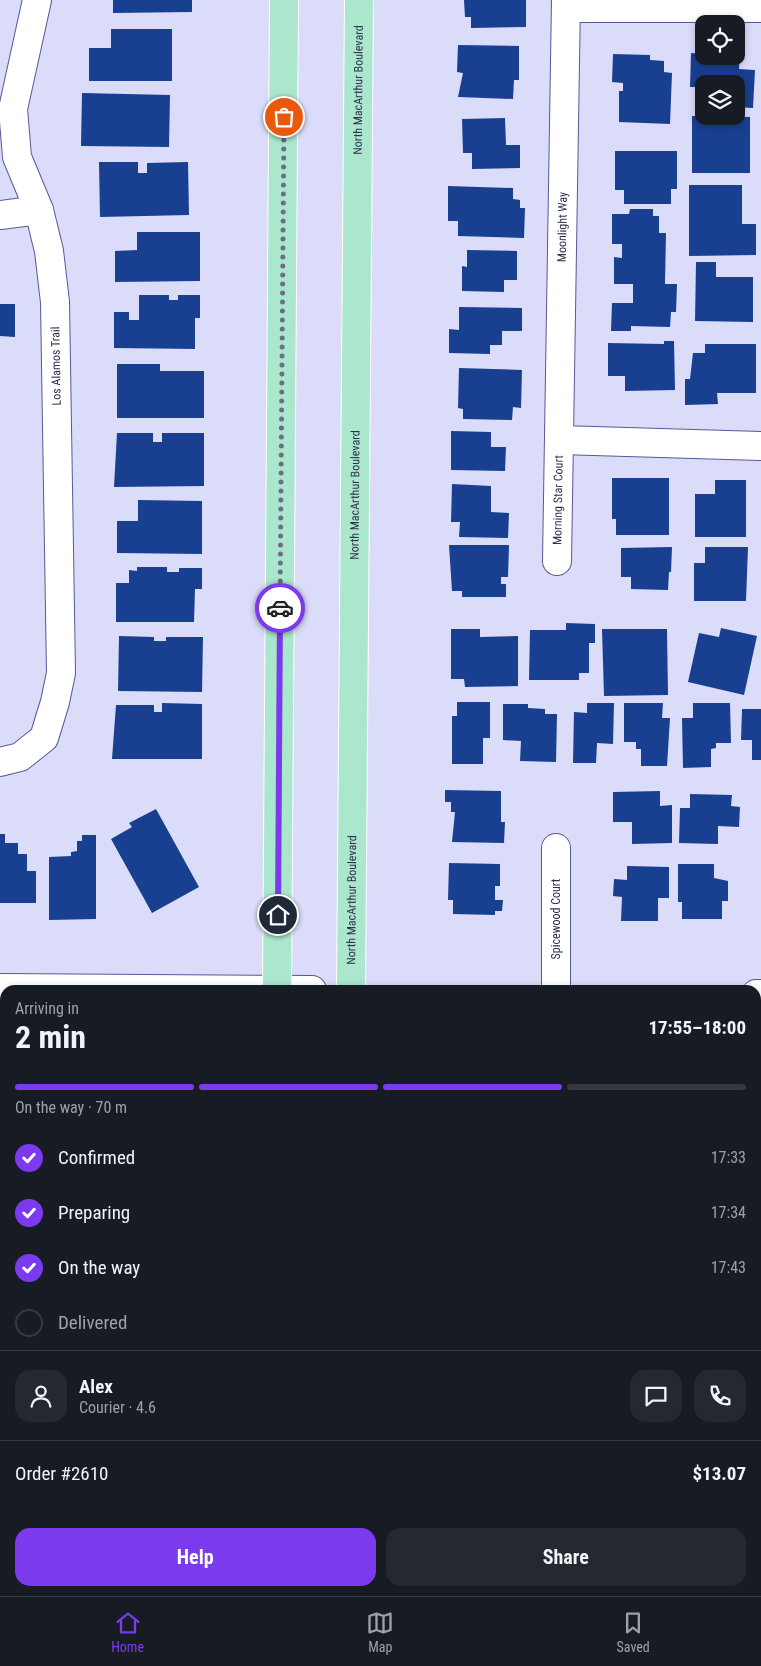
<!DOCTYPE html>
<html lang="en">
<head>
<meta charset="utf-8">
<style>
	:root { --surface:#171b24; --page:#242831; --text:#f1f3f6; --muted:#9ea1a6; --line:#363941; --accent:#7c3aed }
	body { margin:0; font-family:"Roboto Condensed",sans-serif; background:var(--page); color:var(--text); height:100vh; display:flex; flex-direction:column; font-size:19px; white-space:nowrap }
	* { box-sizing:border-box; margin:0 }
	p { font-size:16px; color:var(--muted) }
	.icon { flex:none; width:28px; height:28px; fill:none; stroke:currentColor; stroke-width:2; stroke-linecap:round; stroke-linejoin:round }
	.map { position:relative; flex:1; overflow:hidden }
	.side { position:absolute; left:0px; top:985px; width:761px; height:611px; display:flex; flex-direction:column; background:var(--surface); border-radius:15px 15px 0 0; box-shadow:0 2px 8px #0003 }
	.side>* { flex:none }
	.fabs { position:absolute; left:695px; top:15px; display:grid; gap:10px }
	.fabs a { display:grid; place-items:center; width:50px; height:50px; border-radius:10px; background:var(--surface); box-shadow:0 2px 8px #0003; font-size:25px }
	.pin { position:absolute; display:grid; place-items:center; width:42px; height:42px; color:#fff; margin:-21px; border:2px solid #fff; border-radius:50%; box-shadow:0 1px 5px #0007 }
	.courier { position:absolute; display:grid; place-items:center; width:50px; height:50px; margin:-25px; border:4px solid #7c3aed; border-radius:50%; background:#fff; color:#222; box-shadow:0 1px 6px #0007 }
	.overview em { font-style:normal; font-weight:700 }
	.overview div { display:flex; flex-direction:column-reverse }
	.overview { display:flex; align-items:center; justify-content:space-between; height:85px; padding:0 15px }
	h1 { font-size:32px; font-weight:700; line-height:38px }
	.bar { display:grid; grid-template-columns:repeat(4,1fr); gap:8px 5px; align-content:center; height:60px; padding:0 15px }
	.bar i { height:6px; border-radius:4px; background:var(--line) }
	.bar .active { background:var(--accent) }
	.bar p { grid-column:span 4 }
	.line { display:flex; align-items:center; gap:12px; padding:0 15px; border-top:1px solid var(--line) }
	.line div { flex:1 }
	.round { display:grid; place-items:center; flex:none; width:52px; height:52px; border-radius:15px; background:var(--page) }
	ol { padding:0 15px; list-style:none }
	li { display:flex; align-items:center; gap:15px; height:55px }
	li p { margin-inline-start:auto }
	li .icon { padding:5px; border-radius:50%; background:var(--accent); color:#fff; stroke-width:4 }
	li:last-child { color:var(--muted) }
	li i { width:28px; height:28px; border:2px solid var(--line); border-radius:50% }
	.primary-button { display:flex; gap:10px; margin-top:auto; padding:10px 15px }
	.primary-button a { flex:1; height:58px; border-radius:15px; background:var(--accent); color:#fff; font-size:20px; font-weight:700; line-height:58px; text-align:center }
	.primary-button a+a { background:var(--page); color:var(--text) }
	.tab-bar { display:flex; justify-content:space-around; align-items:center; height:70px; border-top:1px solid var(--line); background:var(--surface); font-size:14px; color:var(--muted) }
	.tab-bar a { display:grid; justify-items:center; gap:2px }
	.tab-bar .active { color:var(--accent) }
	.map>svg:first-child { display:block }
	.built { fill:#cccded }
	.green { fill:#cbbe4f }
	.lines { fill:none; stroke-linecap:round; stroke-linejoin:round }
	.canal { stroke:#3cb0d5; stroke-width:31 }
	.building { fill:#193f91 }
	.minor-casing { stroke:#595897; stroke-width:30 }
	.major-casing { stroke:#fff; stroke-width:30 }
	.path { stroke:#9496b3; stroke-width:3; stroke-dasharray:4 4; stroke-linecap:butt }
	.minor { stroke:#fff; stroke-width:28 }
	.major { stroke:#abe7cc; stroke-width:28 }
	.done { stroke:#6c6d89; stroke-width:5; stroke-dasharray:0 9 }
	.route { stroke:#7c3aed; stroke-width:6 }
	.labels { text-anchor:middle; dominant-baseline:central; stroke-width:5; stroke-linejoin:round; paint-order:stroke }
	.street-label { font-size:12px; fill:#30314d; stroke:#fff }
</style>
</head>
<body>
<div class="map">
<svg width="761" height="1596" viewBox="0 0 761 1596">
	<rect width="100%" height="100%" fill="#dadcf9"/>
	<path class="built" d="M 5,1570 L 5,1591 L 240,1591 L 240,1596 L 0,1596 L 0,1572 Z"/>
	<path class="green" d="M 5,1338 L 5,1570 L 0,1572 L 0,1339 Z"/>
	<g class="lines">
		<g class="canal">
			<path d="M 0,1471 L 5,1468"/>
			<path d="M 756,1532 L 761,1535"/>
		</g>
	</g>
	<g class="building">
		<path d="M 113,0 L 192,0 L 192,12 L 113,13 Z"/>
		<path d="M 464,0 L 526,0 L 526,27 L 471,28 L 471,17 L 465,17 Z"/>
		<path d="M 111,29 L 172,29 L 172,81 L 89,81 L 89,48 L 111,48 Z"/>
		<path d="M 458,45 L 519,46 L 519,80 L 514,80 L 513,99 L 458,97 L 463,73 L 457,72 Z"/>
		<path d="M 691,53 L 704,54 L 704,56 L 740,55 L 739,69 L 755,70 L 753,108 L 736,107 L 736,84 L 704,84 L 704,87 L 690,87 Z"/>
		<path d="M 613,54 L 650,55 L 650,60 L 664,61 L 664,72 L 672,73 L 670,124 L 619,122 L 619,91 L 623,91 L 623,83 L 612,82 Z"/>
		<path d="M 82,93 L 170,95 L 169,147 L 81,146 Z"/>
		<path d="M 692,116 L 750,117 L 750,173 L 692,173 Z"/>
		<path d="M 505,118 L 506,145 L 520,145 L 520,168 L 472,169 L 472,153 L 463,153 L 462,119 Z"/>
		<path d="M 615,151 L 677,151 L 677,189 L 671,189 L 671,204 L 624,204 L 624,190 L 615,190 Z"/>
		<path d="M 99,162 L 138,162 L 138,173 L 147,173 L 147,163 L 188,162 L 189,215 L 100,217 Z"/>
		<path d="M 689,185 L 742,185 L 742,224 L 756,224 L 756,255 L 689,256 Z"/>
		<path d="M 448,186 L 513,188 L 513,199 L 520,200 L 520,208 L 525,208 L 524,238 L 458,236 L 458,221 L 448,221 Z"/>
		<path d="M 630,209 L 653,209 L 653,216 L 659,216 L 659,233 L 666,233 L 665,284 L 677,284 L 676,312 L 671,312 L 670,327 L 631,326 L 631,331 L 611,331 L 612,303 L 633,303 L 633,284 L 614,284 L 614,257 L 622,258 L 622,244 L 612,244 L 612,214 L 629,214 Z"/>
		<path d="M 137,232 L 200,232 L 200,281 L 115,282 L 115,251 L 137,250 Z"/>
		<path d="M 467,250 L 517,251 L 517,280 L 504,280 L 504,292 L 462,291 L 462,266 L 467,267 Z"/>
		<path d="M 696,262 L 716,262 L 716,277 L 753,277 L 753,322 L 695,321 Z"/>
		<path d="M 139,295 L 169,295 L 169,300 L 178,300 L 178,295 L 200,295 L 200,318 L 195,318 L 195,349 L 114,348 L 114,312 L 129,312 L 129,320 L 139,320 Z"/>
		<path d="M 0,304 L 15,304 L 15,337 L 0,336 Z"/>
		<path d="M 459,307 L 522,308 L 522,331 L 502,331 L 502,345 L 490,345 L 490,354 L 449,353 L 449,329 L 459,330 Z"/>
		<path d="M 664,341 L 674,341 L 675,390 L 625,391 L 625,376 L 608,376 L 608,343 L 664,344 Z"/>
		<path d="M 705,344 L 756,344 L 756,393 L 717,393 L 718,404 L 685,405 L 685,379 L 690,379 L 693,353 L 705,353 Z"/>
		<path d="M 117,364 L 160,364 L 160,371 L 204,371 L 204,418 L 117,418 Z"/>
		<path d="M 459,368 L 522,370 L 521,408 L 513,407 L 512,420 L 463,419 L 463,409 L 458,408 Z"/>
		<path d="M 451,431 L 491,432 L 491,447 L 506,447 L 505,471 L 451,470 Z"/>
		<path d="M 117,433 L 153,433 L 153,442 L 162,442 L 162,433 L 204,433 L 204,486 L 114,487 Z"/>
		<path d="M 612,478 L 669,478 L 669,535 L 616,535 L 616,519 L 612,519 Z"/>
		<path d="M 715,480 L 746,480 L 746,537 L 695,537 L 695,494 L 715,494 Z"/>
		<path d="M 452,484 L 491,486 L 491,512 L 509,513 L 508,538 L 459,537 L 460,522 L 451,522 Z"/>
		<path d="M 138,500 L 202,501 L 202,554 L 117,553 L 117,521 L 138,521 Z"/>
		<path d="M 449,545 L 509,545 L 508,577 L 501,577 L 501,584 L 506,584 L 506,597 L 462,597 L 462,591 L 452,591 Z"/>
		<path d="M 672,547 L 671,572 L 669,572 L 668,590 L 631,589 L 631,577 L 621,577 L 621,548 Z"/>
		<path d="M 705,547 L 748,547 L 746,601 L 694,601 L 694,563 L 705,563 Z"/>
		<path d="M 137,567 L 167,567 L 167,572 L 179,572 L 179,568 L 202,568 L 202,589 L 195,589 L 194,622 L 116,622 L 116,583 L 129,583 L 129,570 L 137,571 Z"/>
		<path d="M 566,623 L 595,624 L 595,643 L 589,643 L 589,673 L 579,673 L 579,680 L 529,680 L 530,630 L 566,630 Z"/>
		<path d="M 721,628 L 757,636 L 744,695 L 688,682 L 699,633 L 719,637 Z"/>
		<path d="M 451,629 L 480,629 L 480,637 L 518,636 L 518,686 L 465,687 L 464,679 L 451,679 Z"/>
		<path d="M 602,629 L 667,629 L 668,695 L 604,696 Z"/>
		<path d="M 119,636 L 154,637 L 154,641 L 166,641 L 166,637 L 203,637 L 202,692 L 118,691 Z"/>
		<path d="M 457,702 L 490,702 L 490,738 L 483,738 L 483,764 L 452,764 L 452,716 L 457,716 Z"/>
		<path d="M 162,703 L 202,704 L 202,759 L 112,759 L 116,705 L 154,705 L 154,712 L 162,712 Z"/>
		<path d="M 587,703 L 614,703 L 613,744 L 597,743 L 596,763 L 573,763 L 574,712 L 587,713 Z"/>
		<path d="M 624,703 L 663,703 L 662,718 L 670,718 L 667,766 L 641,766 L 641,749 L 636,749 L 636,742 L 624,742 Z"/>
		<path d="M 693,703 L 730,703 L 731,743 L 716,743 L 716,748 L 711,749 L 711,767 L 683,768 L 682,718 L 693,718 Z"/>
		<path d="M 503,704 L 528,704 L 528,708 L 545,709 L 545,714 L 557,714 L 556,762 L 520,761 L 521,741 L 503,740 Z"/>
		<path d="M 742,709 L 761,709 L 761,760 L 752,760 L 752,740 L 741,740 Z"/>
		<path d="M 445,790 L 501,791 L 501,822 L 505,822 L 504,843 L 452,842 L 455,812 L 451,812 L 451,802 L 445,802 Z"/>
		<path d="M 660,791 L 660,806 L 672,805 L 672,843 L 632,844 L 632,822 L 613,822 L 613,792 Z"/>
		<path d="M 690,794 L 732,795 L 731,806 L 740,807 L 739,827 L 718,826 L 718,844 L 679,843 L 680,808 L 690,808 Z"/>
		<path d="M 156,809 L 199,887 L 152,913 L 111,839 L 132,827 L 129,823 Z"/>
		<path d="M 0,834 L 5,834 L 5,843 L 18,843 L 18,854 L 27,854 L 27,871 L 36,871 L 36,903 L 0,903 Z"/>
		<path d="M 82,835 L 96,835 L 96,919 L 49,920 L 49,857 L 71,856 L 71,852 L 77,851 L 77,841 L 82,841 Z"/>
		<path d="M 449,863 L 500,864 L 500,886 L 495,886 L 495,900 L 503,900 L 502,911 L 495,911 L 495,915 L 453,914 L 453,900 L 448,900 Z"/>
		<path d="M 678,864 L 714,864 L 714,878 L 728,881 L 728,901 L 722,901 L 722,919 L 682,919 L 682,902 L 678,902 Z"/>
		<path d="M 627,866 L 669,867 L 669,898 L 658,898 L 658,921 L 621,921 L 622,897 L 613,896 L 614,879 L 627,880 Z"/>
		<path d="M 5,1063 L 5,1133 L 4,1133 L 3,1128 L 0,1129 L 0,1065 Z"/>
		<rect x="756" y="1064" width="5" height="107"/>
		<path d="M 5,1244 L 5,1309 L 1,1310 L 0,1246 Z"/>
		<path d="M 756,1319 L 761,1322 L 761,1379 L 756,1377 Z"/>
		<path d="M 76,1591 L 199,1591 L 199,1596 L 35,1596 L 35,1593 L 76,1594 Z"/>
		<rect x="506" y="1591" width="98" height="5"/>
	</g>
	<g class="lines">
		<g class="minor-casing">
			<g id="minor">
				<path d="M 566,8 L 761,8"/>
				<path d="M 0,215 L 39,210"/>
				<path d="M 560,440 L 761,446"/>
				<path id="s1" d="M 557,561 L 566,0"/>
				<path d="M 0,762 L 20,757 L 44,738 L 55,702 L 61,673 L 55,302 L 49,251 L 39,210 L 17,157 L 13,109 L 37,0"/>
				<path d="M 556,848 L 556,990"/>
				<path d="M 0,988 L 312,990"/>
				<path d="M 756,994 L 761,994"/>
				<path d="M 756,1219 L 761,1220"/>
			</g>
		</g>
		<g class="major-casing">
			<g id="major">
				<path d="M 277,990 L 284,0"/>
				<path id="s2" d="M 351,990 L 359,0"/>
				<path d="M 270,1596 L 270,1591"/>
				<path d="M 351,1596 L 351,1591"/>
			</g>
		</g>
		<g class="path">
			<path d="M 0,1529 L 5,1527"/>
			<path d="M 740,1591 L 745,1596"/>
		</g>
		<use href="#minor" class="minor"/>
		<use href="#major" class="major"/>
	</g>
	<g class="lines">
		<path class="done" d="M 280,608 L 284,117"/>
		<path class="route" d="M 278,915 L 280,608"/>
	</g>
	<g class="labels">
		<g class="street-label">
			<text stroke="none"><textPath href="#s2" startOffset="900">North MacArthur Boulevard</textPath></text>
			<text stroke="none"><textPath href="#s1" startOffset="334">Moonlight Way</textPath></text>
			<text transform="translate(56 366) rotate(-91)">Los Alamos Trail</text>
			<text stroke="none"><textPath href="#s2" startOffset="495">North MacArthur Boulevard</textPath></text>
			<text stroke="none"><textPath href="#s1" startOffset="61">Morning Star Court</textPath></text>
			<text stroke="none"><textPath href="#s2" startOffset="90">North MacArthur Boulevard</textPath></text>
			<text transform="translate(556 919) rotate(-90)">Spicewood Court</text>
		</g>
	</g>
</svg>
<div class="fabs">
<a><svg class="icon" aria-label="locate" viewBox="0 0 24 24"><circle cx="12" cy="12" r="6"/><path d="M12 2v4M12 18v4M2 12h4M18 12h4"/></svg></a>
<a><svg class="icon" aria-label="layers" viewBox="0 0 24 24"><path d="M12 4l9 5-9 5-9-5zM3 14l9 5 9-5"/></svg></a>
</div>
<div class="pin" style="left:284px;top:117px;background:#ea580c"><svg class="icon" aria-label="bag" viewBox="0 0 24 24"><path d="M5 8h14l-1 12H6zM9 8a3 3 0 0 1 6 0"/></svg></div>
<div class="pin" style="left:278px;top:915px;background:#1f2937"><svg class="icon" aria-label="home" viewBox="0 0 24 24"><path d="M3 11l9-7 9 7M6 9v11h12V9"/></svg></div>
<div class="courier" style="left:280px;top:608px"><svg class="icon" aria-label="car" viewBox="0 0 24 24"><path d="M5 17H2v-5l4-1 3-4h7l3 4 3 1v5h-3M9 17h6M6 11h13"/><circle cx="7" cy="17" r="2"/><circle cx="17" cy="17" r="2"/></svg></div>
<section class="side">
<div class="overview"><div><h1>2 min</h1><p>Arriving in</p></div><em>17:55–18:00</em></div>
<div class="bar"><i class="active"></i><i class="active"></i><i class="active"></i><i></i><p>On the way · 70 m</p></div>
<ol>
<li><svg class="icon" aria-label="check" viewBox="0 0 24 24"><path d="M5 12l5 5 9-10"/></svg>Confirmed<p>17:33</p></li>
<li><svg class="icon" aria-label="check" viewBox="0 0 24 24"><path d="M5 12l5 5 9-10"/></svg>Preparing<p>17:34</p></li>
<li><svg class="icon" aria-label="check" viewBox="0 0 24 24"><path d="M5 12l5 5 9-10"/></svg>On the way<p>17:43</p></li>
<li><i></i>Delivered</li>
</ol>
<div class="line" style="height:90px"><a class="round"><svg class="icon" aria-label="person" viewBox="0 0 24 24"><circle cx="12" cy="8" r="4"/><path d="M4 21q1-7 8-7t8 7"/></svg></a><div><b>Alex</b><p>Courier · 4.6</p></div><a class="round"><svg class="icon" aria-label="chat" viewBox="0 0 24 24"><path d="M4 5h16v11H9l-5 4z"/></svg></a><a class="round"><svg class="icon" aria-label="phone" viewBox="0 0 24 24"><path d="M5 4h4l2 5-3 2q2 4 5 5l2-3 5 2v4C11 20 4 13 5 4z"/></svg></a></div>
<div class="line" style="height:65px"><div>Order #2610</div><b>$13.07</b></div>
<div class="primary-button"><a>Help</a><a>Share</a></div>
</section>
</div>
<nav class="tab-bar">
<a class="active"><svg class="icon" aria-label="home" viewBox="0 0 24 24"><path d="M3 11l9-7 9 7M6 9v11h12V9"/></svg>Home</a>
<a><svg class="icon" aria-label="map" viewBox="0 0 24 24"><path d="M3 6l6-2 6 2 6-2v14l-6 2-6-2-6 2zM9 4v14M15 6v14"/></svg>Map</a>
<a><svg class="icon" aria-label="saved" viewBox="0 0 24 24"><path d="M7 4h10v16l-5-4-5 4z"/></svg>Saved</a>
</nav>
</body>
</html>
